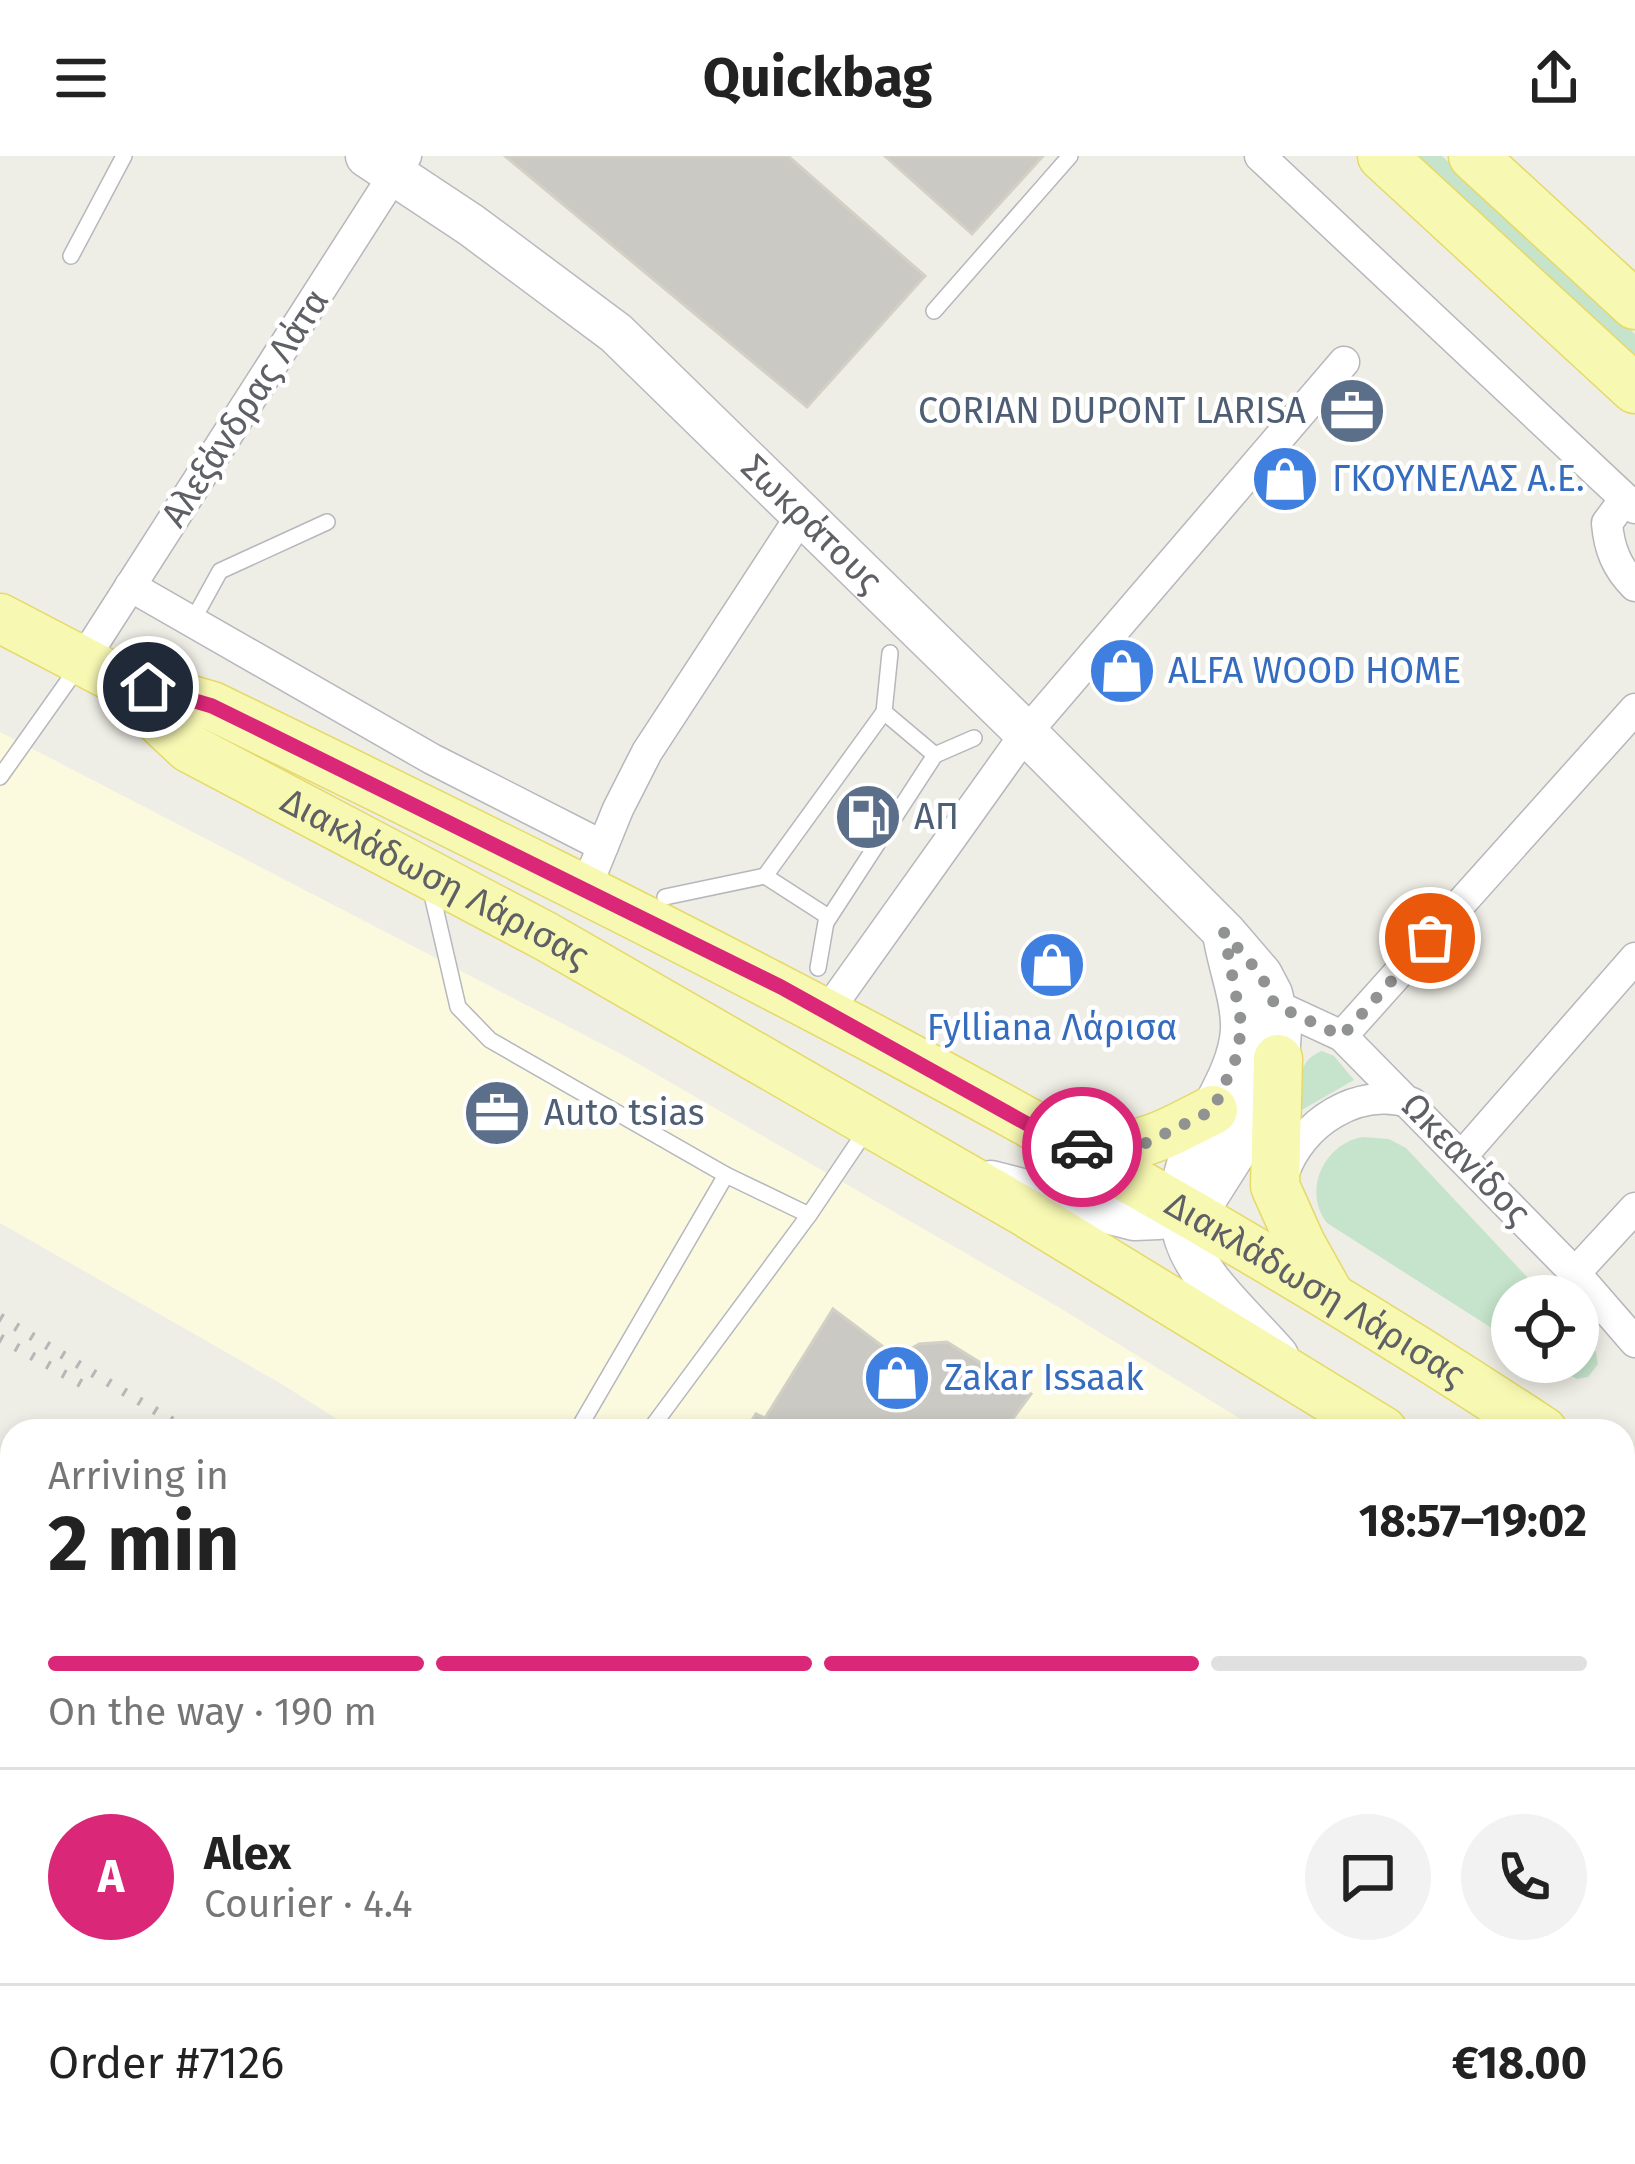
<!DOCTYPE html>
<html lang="en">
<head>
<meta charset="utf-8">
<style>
	:root { --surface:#fff; --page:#f2f2f2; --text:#222; --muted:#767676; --line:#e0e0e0; --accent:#db2777 }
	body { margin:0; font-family:"Fira Sans",sans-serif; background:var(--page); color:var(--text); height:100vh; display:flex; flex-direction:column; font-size:45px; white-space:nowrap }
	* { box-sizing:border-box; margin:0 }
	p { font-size:39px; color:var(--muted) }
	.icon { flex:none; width:66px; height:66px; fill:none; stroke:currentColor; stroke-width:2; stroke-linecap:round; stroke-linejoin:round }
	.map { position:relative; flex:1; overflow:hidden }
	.sheet { position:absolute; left:0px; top:1263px; width:1635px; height:747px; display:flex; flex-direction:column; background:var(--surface); border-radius:36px 36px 0 0; box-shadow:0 6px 18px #0003 }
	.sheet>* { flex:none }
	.tools { position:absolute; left:1491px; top:1119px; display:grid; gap:24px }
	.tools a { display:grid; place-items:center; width:108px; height:108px; border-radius:50%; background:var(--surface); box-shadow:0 6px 18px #0003; font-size:60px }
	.pin { position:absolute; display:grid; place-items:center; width:102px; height:102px; color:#fff; margin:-51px; border:6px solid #fff; border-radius:50%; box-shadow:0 3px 12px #0007 }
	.courier { position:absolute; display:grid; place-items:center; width:120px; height:120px; margin:-60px; border:9px solid #db2777; border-radius:50%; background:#fff; color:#222; box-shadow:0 3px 15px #0007 }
	.overview em { font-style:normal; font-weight:700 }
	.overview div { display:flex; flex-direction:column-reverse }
	.overview { display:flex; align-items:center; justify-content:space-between; height:204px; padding:0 48px }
	h1 { font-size:78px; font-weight:700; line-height:90px }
	.bar { display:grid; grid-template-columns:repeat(4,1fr); gap:18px 12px; align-content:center; height:144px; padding:0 48px }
	.bar i { height:15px; border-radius:9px; background:var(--line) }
	.bar .selected { background:var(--accent) }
	.bar p { grid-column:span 4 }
	.line { display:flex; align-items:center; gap:30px; padding:0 48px; border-top:3px solid var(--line) }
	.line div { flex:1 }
	.round { display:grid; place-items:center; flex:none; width:126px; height:126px; border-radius:63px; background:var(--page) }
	header { display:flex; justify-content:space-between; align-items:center; height:156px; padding:0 48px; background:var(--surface); font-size:54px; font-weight:700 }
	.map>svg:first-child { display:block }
	.commercial { fill:#fbfadf }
	.green { fill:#c5e4cb }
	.building { fill:#cac9c3; stroke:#d3d1c5; stroke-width:3 }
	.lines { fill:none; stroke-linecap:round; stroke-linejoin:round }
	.lane-casing { stroke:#b6b7bc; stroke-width:18 }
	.street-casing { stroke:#b6b7bc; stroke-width:33 }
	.secondary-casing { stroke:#b7b9be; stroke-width:45 }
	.primary-casing { stroke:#e6d968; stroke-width:51 }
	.lane { stroke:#fff; stroke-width:15 }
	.street { stroke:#fff; stroke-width:30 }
	.secondary { stroke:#fff; stroke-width:42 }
	.primary { stroke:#f7f8b2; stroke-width:48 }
	.rail { stroke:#b6b7b7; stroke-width:9; stroke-dasharray:3 15; stroke-linecap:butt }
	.done { stroke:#919292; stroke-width:12; stroke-dasharray:0 21.6 }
	.route { stroke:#db2777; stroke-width:15 }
	.labels { text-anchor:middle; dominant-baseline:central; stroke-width:9; stroke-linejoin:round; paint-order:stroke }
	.street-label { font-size:36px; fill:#5e6065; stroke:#fff }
	.service-label { font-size:36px; fill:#4e5e75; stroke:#fff; text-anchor:start }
	.shop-label { font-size:36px; fill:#366cbe; stroke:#fff; text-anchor:start }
</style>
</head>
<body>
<header><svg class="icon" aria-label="menu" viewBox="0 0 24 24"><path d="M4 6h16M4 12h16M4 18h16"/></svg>Quickbag<svg class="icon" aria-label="share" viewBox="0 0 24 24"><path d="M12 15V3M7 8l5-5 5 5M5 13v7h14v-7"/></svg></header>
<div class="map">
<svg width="1635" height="2008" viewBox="0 0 1635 2008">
	<rect width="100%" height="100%" fill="#efeee6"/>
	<g class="commercial">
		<path d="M 0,576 L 623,899 L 1055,1149 L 1260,1275 L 356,1275 L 280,1227 L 0,1067 Z"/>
		<path d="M 1623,1515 L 1635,1526 L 1635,2008 L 1135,2008 L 1127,1998 L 1623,1998 Z"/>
	</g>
	<g class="green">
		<path d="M 1417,0 L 1442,0 L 1635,178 L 1635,200 Z"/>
		<path d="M 1322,895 L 1334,900 L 1354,924 L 1300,955 C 1300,930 1295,905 1322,895 Z"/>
		<path d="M 1362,981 L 1389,983 L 1406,992 L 1545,1140 L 1512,1140 L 1512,1185 L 1327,1067 C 1302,1035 1324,988 1362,981 Z"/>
		<path d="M 1578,1175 L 1596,1196 L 1598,1208 L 1588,1221 L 1577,1223 L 1544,1206 L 1578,1206 Z"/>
	</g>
	<g class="building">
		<path d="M 505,0 L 788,0 L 925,120 L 807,251 Z"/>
		<path d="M 885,0 L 1043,0 L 972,78 Z"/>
		<path d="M 833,1153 L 898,1202 L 905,1205 L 909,1194 L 919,1188 L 947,1186 L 1031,1238 L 1004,1275 L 745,1275 L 756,1258 L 765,1262 Z"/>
	</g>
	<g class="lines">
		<g class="lane-casing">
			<g id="lane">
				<path d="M 71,100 L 124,0"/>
				<path d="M 934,155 L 1070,0"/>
				<path d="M 193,464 L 220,415 L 327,366"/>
				<path d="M 890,497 L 884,556 L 935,599 L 974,582"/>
				<path d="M 0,621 L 78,511"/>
				<path d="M 765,720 L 884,556"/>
				<path d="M 430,730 L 458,851 L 490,884 L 726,1019 L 809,1059 L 869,970"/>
				<path d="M 665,741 L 765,720 L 827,760 L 818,812"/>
				<path d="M 827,765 L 935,599"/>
				<path d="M 577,1275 L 726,1019"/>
				<path d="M 649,1275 L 809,1059"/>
				<path d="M 1623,1735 L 1635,1717"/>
				<path d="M 1534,1998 L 1549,2008"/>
			</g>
		</g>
		<g class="street-casing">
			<g id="street">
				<path d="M 1260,0 L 1635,352"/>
				<path d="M 1625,343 L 1607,367 C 1609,393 1617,412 1635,430"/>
				<path d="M 130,430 L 432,603 L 603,690"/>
				<path d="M 83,504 L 406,0"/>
				<path d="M 585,734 L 618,653 L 647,596 L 801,360"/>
				<path d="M 1275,849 L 1342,880 L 1575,1117 L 1635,1186"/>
				<path d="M 827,856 L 1026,577 L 1344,206"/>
				<path d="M 1342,880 L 1635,553"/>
				<path d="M 1462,1000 L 1635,802"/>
				<path d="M 1283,1019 C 1301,966 1358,930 1412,947"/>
				<path d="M 1575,1117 L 1635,1052"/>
			</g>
		</g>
		<g class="secondary-casing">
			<g id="secondary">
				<path id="s1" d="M 367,0 L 471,69 L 616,177 L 1026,577 L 1224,776 L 1261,819 L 1271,838 L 1280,874 L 1278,903 L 1250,972 L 1205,1043 L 1159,1062 L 1134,1063 L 991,1026"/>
				<path d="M 1225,783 C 1230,812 1243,844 1242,874 C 1240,908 1220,939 1205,969 C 1146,1084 1204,1118 1277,1200"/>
			</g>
		</g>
		<g class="primary-casing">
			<g id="primary">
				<path d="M 1382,0 L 1635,233"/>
				<path d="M 1473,0 L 1635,149"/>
				<path id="s2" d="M 0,462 L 115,522 L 212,550 C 666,771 1121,997 1543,1275"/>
				<path id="s3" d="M 123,530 L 189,592 L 547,781 L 1025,1056 L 1383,1275"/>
				<path d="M 1278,903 L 1275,1030 L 1301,1088 L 1329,1138"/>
				<path d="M 1070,990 C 1136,996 1156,983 1213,954"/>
				<path d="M 1623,1328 L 1635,1335"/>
				<path d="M 1623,1427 L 1635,1435"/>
			</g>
		</g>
		<use href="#lane" class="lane"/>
		<use href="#street" class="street"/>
		<use href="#secondary" class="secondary"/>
		<use href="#primary" class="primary"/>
		<g class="rail">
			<path d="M 0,1161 L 189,1275"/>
			<path d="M 0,1182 L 89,1232"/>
			<path d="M 1006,1998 L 1015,2008"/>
			<path d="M 1050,1998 L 1059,2008"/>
		</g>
	</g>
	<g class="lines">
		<path class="done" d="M 1082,991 L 1114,994 L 1144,988 L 1213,954 L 1235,905 L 1242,871 L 1224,776 L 1261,819 L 1275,849 L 1342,880 L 1430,782"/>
		<path class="route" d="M 148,531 L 212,550 L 257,572 L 781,831 L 1065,989 L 1082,991"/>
	</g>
	<defs>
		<g id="office-disc" transform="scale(3.45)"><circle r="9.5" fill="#5c6f8a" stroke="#fff"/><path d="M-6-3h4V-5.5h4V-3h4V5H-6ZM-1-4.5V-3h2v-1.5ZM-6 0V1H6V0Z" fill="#fff"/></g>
		<g id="shop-disc" transform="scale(3.45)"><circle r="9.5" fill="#3f7fe0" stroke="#fff"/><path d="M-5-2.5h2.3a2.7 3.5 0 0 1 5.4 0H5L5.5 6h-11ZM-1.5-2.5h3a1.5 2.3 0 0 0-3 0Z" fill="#fff"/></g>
		<g id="fuel-disc" transform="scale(3.45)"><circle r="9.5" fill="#5c6f8a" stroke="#fff"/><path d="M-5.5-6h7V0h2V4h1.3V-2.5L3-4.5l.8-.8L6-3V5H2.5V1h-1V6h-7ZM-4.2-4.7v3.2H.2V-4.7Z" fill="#fff"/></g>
	</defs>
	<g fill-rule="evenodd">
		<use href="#office-disc" x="1352" y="255"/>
		<use href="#shop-disc" x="1285" y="323"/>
		<use href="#shop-disc" x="1122" y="515"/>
		<use href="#fuel-disc" x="868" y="661"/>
		<use href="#shop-disc" x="1052" y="809"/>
		<use href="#office-disc" x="497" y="957"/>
		<use href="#shop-disc" x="897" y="1222"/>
	</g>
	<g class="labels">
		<g class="street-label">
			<text transform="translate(245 252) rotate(-57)">Αλεξάνδρας Λάτα</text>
			<text stroke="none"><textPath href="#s1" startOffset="579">Σωκράτους</textPath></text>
			<text stroke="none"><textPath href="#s3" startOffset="369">Διακλάδωση Λάρισας</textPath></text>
			<text transform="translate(1466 1003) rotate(46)">Ωκεανίδος</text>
			<text stroke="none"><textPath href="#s2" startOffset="1479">Διακλάδωση Λάρισας</textPath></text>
		</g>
		<g class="service-label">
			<text x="1306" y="255" text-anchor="end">CORIAN DUPONT LARISA</text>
			<text x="914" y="661">ΑΠ</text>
			<text x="544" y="957">Auto tsias</text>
		</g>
		<g class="shop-label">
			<text x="1332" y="323">ΓΚΟΥΝΕΛΑΣ Α.Ε.</text>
			<text x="1168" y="515">ALFA WOOD HOME</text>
			<text x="1052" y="872" text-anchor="middle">Fylliana Λάρισα</text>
			<text x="944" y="1222">Zakar Issaak</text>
		</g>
	</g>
</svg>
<div class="tools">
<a><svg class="icon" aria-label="locate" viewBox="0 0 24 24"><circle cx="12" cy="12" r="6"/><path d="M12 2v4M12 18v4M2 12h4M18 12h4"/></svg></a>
</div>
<div class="pin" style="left:1430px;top:782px;background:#ea580c"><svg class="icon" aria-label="bag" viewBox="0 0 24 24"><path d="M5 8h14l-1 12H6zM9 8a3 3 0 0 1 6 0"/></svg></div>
<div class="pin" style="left:148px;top:531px;background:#1f2937"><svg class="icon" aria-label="home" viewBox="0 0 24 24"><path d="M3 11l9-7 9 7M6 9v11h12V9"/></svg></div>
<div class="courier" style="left:1082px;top:991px"><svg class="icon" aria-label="car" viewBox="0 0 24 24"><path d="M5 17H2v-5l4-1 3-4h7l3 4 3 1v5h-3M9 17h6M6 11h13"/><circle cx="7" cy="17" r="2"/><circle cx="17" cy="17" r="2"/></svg></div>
<section class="sheet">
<div class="overview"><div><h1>2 min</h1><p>Arriving in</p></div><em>18:57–19:02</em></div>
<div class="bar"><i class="selected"></i><i class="selected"></i><i class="selected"></i><i></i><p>On the way · 190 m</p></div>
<div class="line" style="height:216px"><b class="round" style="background:var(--accent);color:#fff">A</b><div><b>Alex</b><p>Courier · 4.4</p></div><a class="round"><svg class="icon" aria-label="chat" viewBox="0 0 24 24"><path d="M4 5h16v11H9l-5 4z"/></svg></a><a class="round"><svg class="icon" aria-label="phone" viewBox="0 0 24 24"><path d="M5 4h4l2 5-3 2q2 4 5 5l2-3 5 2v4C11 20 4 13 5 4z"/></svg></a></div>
<div class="line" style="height:156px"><div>Order #7126</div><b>€18.00</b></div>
</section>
</div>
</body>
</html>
